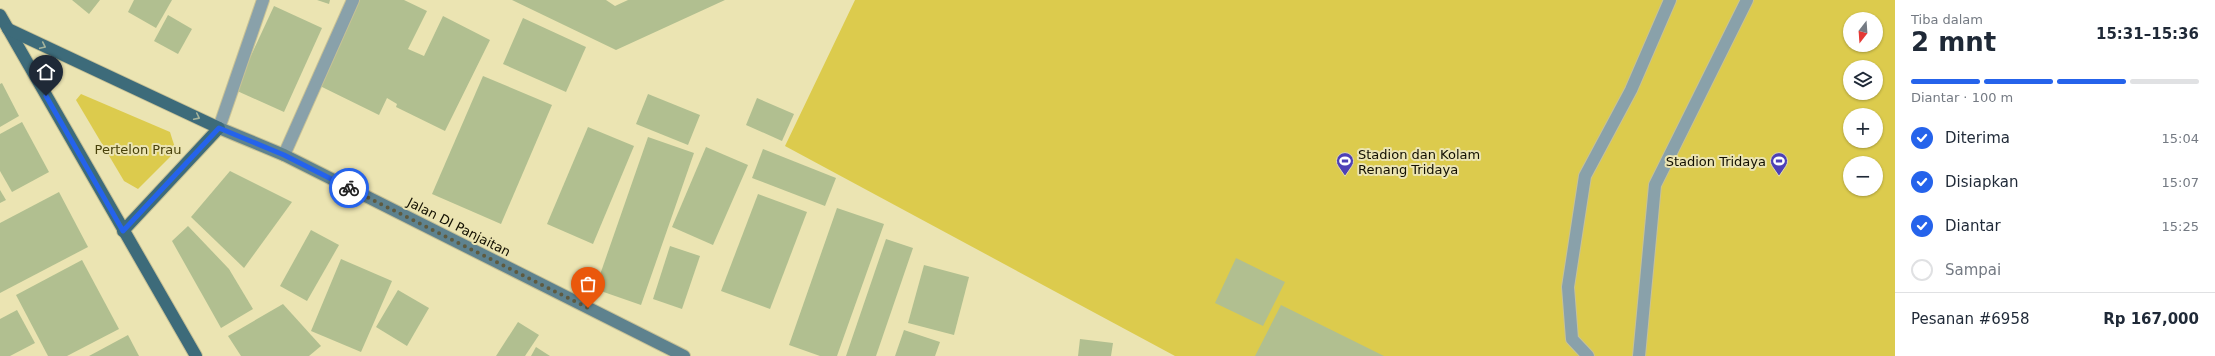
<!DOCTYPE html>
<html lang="id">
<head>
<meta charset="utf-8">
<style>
	:root { --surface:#fff; --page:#f6f6f7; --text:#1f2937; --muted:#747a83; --line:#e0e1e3; --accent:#2563eb }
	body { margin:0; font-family:"DejaVu Sans",sans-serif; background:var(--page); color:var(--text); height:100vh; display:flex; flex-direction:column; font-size:15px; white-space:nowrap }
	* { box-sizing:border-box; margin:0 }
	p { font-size:13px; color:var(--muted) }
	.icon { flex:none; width:22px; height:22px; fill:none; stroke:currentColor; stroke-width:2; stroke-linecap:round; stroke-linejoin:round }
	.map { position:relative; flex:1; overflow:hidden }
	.details { display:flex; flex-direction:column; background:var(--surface); width:320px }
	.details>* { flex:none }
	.needle { width:26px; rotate:197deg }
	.fabs { position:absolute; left:1843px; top:12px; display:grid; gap:8px }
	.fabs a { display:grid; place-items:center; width:40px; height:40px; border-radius:50%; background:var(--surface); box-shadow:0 1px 3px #0004; font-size:20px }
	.pin { position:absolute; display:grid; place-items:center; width:34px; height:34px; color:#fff; margin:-41px -17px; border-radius:50% 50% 50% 0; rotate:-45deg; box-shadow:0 0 4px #0007 }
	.pin .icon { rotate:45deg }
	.courier { position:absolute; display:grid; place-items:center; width:40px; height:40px; margin:-20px; border:3px solid #2563eb; border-radius:50%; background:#fff; color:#222; box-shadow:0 1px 5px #0007 }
	.head em { font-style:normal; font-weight:700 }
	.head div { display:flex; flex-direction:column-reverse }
	.head { display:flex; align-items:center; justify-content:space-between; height:68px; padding:0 16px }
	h1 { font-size:26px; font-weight:700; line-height:30px }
	.bar { display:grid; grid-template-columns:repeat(4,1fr); gap:6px 4px; align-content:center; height:48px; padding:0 16px }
	.bar i { height:5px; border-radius:3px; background:var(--line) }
	.bar .selected { background:var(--accent) }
	.bar p { grid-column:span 4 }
	.line { display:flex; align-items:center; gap:10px; padding:0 16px; border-top:1px solid var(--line) }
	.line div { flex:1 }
	ol { padding:0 16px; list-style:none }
	li { display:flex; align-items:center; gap:12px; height:44px }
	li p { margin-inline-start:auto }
	li .icon { padding:4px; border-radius:50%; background:var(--accent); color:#fff; stroke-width:4 }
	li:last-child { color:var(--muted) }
	li i { width:22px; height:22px; border:2px solid var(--line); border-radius:50% }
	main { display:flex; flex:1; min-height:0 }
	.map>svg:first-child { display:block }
	.green { fill:#dccb4d; fill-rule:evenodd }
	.building { fill:#b1bf90 }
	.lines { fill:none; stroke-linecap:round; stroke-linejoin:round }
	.lane-casing { stroke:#c8c296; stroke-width:14 }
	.street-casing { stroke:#c8c296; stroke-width:14 }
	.secondary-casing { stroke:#c8c296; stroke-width:14 }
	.primary-casing { stroke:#c8c296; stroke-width:14 }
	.lane { stroke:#89a1aa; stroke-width:12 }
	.street { stroke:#89a1aa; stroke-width:12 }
	.secondary { stroke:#5e828e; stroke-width:12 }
	.primary { stroke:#3d6b7a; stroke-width:12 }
	.oneway { stroke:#a5b49c }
	.done { stroke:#5e5a3f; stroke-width:4; stroke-dasharray:0 7.2 }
	.route { stroke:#2563eb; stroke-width:5 }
	.labels { text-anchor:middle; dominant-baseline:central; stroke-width:4; stroke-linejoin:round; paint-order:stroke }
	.park-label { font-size:13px; fill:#49420b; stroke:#ebe4b2 }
	.poi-label { font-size:13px; fill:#120f01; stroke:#ebe4b2; text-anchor:start }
	.street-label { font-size:13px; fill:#120f01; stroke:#ebe4b2 }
</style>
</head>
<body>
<main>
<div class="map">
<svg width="1895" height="356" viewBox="0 0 1895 356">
	<rect width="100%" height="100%" fill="#ebe4b2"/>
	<g class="green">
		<path d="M 855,0 L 1895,0 L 1895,356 L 1175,356 L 785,146 ZM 1850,19 L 1876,19 L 1876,45 L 1850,45 ZM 1850,67 L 1876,67 L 1876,93 L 1850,93 ZM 1850,115 L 1876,115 L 1876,141 L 1850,141 ZM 1850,163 L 1876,163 L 1876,189 L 1850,189 Z"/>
		<path d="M 81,94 L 170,132 L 176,151 L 138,189 L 124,181 L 76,100 Z"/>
	</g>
	<g class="building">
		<path d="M 72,0 L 100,0 L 89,14 Z"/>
		<path d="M 134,0 L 172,0 L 156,28 L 128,12 Z"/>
		<path d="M 317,0 L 330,0 L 329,4 Z"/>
		<path d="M 359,0 L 404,0 L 427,11 L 408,49 L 424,56 L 443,16 L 490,40 L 445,131 L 396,107 L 397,104 L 387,98 L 379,115 L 320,86 Z"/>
		<path d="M 512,0 L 606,0 L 615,6 L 628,0 L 725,0 L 616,50 Z"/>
		<path d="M 274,6 L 322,28 L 284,112 L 235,90 Z"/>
		<path d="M 168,15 L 192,29 L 178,54 L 154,41 Z"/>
		<path d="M 523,18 L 586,47 L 566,92 L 503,64 Z"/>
		<path d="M 483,76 L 552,105 L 501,224 L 432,194 Z"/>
		<path d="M 2,83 L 19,116 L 0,127 L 0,84 Z"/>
		<path d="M 648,94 L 700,115 L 688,145 L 636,124 Z"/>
		<path d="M 757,98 L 794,114 L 782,141 L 746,125 Z"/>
		<path d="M 22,122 L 49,172 L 12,192 L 0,171 L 0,134 Z"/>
		<path d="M 588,127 L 634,146 L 593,244 L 547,224 Z"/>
		<path d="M 648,137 L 694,153 L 641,305 L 595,289 Z"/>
		<path d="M 706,147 L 748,165 L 713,245 L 672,227 Z"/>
		<path d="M 763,149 L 836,178 L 825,206 L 752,178 Z"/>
		<path d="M 230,171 L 292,202 L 244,268 L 191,217 Z"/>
		<path d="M 0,190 L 6,200 L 0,203 Z"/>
		<path d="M 59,192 L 88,247 L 0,293 L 0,223 Z"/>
		<path d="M 758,194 L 807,212 L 770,309 L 721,291 Z"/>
		<path d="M 837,208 L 884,224 L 837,356 L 820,356 L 789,345 Z"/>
		<path d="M 188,226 L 229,269 L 253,309 L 221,328 L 172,241 Z"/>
		<path d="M 311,230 L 339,245 L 307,301 L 280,286 Z"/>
		<path d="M 886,239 L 913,248 L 876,356 L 846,356 Z"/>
		<path d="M 670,246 L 700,256 L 682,309 L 653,299 Z"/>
		<path d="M 1236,258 L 1285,282 L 1263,326 L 1215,303 Z"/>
		<path d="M 341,259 L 392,281 L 361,352 L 311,331 Z"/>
		<path d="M 82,260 L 119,329 L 67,356 L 48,356 L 16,295 Z"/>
		<path d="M 924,265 L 969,277 L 954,335 L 908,323 Z"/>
		<path d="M 398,290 L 429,308 L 407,346 L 376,327 Z"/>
		<path d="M 283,304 L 321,346 L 309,356 L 241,356 L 228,336 Z"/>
		<path d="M 1281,305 L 1384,356 L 1255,356 Z"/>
		<path d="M 17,310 L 35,343 L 10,356 L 0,356 L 0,319 Z"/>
		<path d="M 518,322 L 539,335 L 525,356 L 496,356 Z"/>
		<path d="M 904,330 L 940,342 L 935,356 L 895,356 Z"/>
		<path d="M 128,335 L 139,356 L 89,356 Z"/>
		<path d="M 1080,339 L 1113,343 L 1111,356 L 1078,356 Z"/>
		<path d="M 536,347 L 550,356 L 531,356 Z"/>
	</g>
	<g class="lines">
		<g class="lane-casing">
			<g id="lane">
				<path d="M 1588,356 L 1572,339 L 1568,287 L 1585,176 L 1631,90 L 1670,0"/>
				<path d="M 1639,356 L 1655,185 L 1747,0"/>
			</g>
		</g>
		<g class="street-casing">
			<g id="street">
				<path d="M 219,128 L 263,0"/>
				<path d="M 284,155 L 353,0"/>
			</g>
		</g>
		<g class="secondary-casing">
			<path id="secondary" d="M 219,128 L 284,155 L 684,356"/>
		</g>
		<g class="primary-casing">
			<g id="primary">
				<path d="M 0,15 L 196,356"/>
				<path d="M 8,29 L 219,128 L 123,231"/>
			</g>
		</g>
		<use href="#lane" class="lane"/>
		<use href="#street" class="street"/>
		<use href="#secondary" class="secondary"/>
		<use href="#primary" class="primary"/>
	</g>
	<defs><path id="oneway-chevron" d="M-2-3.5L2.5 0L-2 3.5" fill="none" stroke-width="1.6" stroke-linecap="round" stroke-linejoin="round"/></defs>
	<g class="oneway">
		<use href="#oneway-chevron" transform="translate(43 46) rotate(25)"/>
		<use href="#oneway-chevron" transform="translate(197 117) rotate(26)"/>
	</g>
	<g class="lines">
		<path class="done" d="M 349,188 L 588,308"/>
		<path class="route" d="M 46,96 L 123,231 L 219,128 L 284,155 L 349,188"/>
	</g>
	<defs>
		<g id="stadium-pin" transform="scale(0.9)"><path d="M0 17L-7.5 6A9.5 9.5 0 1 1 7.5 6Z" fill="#4d40b7" stroke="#ebe4b2"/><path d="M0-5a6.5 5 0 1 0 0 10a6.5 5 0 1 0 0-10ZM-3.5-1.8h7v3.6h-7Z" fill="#fff"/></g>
	</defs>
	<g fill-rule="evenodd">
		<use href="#stadium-pin" x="1345" y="161"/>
		<use href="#stadium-pin" x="1779" y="161"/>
	</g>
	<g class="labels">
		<g class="park-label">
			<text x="138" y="149">Pertelon Prau</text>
		</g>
		<g class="poi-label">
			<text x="1358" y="154">Stadion dan Kolam<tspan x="1358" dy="15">Renang Tridaya</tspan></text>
			<text x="1766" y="161" text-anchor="end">Stadion Tridaya</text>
		</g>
		<g class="street-label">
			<text transform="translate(459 227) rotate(27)">Jalan DI Panjaitan</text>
		</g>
	</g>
</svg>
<div class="fabs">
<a><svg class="needle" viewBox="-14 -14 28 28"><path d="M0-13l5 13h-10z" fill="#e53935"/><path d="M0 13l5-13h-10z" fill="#747a83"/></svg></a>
<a><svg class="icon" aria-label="layers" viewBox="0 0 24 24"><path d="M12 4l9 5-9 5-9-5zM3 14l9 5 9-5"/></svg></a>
<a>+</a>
<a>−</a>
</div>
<div class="pin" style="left:588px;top:308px;background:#ea580c"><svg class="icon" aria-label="bag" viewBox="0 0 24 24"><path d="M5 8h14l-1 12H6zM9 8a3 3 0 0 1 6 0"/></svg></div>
<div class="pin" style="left:46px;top:96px;background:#1f2937"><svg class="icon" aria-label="home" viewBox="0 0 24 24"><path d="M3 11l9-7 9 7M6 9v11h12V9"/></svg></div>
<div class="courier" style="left:349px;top:188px"><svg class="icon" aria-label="bike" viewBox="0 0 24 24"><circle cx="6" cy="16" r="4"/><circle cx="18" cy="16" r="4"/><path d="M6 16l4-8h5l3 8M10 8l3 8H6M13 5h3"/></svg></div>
</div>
<section class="details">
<div class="head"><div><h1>2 mnt</h1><p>Tiba dalam</p></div><em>15:31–15:36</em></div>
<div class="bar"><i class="selected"></i><i class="selected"></i><i class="selected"></i><i></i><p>Diantar · 100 m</p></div>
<ol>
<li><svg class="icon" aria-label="check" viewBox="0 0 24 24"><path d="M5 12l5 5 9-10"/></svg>Diterima<p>15:04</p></li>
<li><svg class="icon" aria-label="check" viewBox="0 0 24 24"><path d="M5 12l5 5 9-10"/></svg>Disiapkan<p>15:07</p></li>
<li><svg class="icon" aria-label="check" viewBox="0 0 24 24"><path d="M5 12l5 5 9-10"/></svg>Diantar<p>15:25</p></li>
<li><i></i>Sampai</li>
</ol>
<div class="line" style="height:52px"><div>Pesanan #6958</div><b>Rp 167,000</b></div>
</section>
</main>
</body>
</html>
